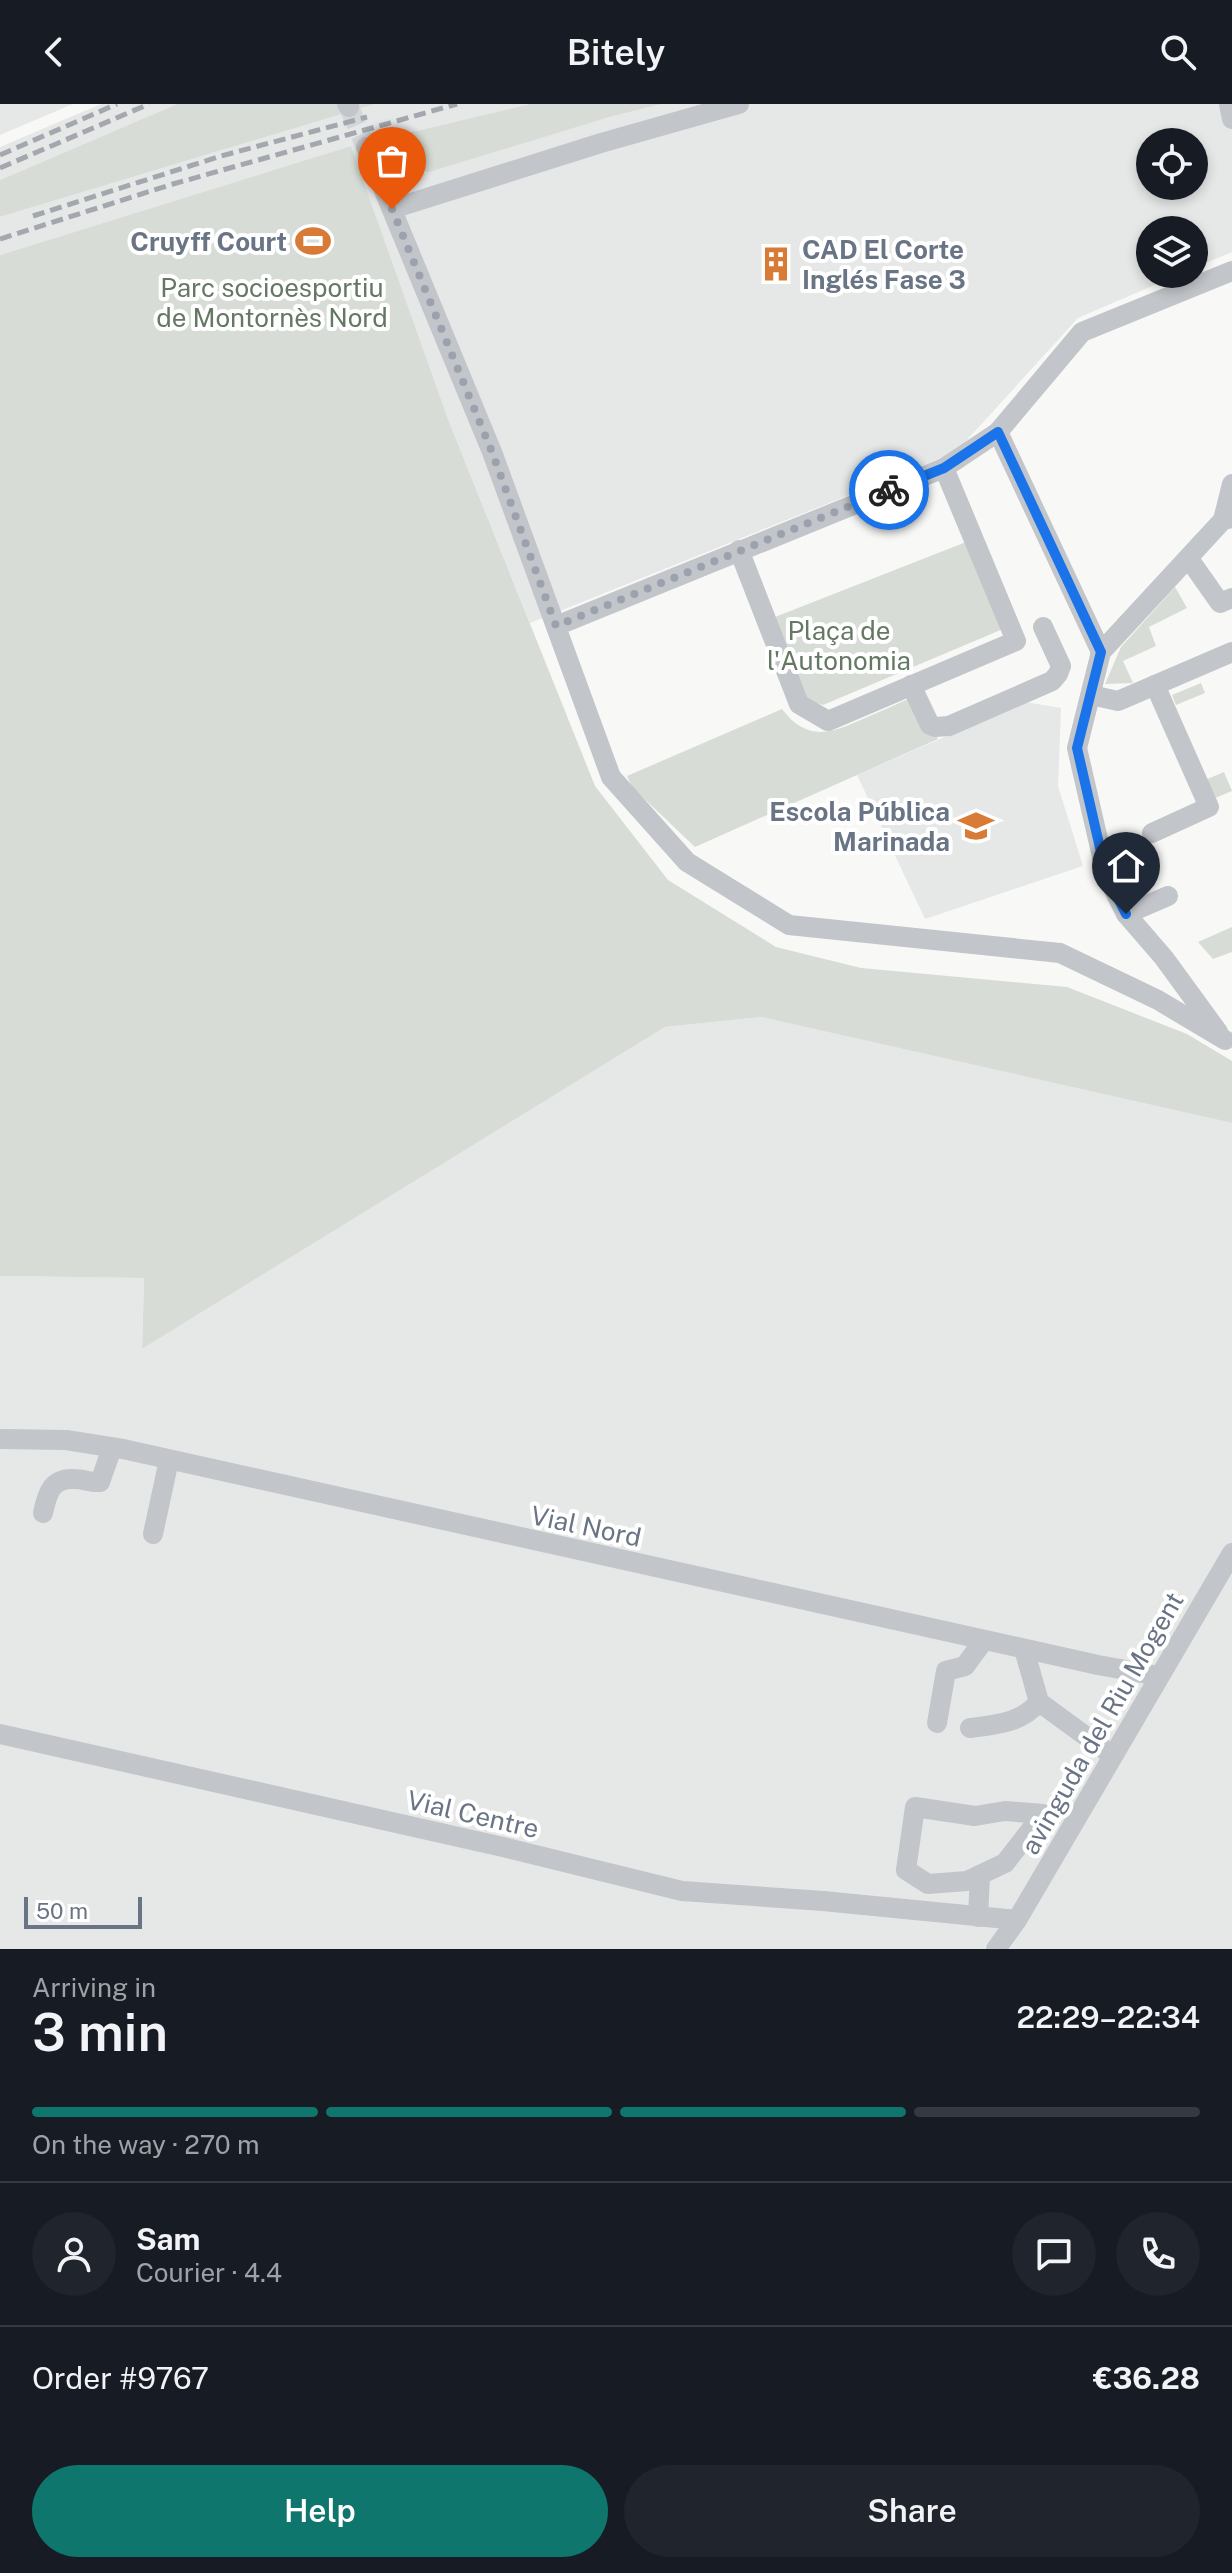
<!DOCTYPE html>
<html lang="en">
<head>
<meta charset="utf-8">
<style>
	:root { --surface:#171b24; --page:#20242c; --text:#f1f3f6; --muted:#9ea1a6; --line:#363941; --accent:#0f766e }
	body { margin:0; font-family:"Public Sans",sans-serif; background:var(--page); color:var(--text); height:100vh; display:flex; flex-direction:column; font-size:30px; white-space:nowrap }
	* { box-sizing:border-box; margin:0 }
	p { font-size:26px; color:var(--muted) }
	.icon { flex:none; width:44px; height:44px; fill:none; stroke:currentColor; stroke-width:2; stroke-linecap:round; stroke-linejoin:round }
	.map { position:relative; height:1845px; overflow:hidden }
	.sheet { display:flex; flex-direction:column; background:var(--surface); flex:1 }
	.sheet>* { flex:none }
	.controls { position:absolute; left:1136px; top:24px; display:grid; gap:16px }
	.controls a { display:grid; place-items:center; width:72px; height:72px; border-radius:50%; background:var(--surface); box-shadow:0 4px 12px #0003; font-size:40px }
	.scale { position:absolute; left:24px; bottom:20px; width:118px; box-sizing:border-box; padding-left:8px; border:4px solid #697485; border-top:0; font-size:22px; line-height:28px; white-space:nowrap; color:#697485; -webkit-text-stroke:6px #fff; paint-order:stroke }
	.pin { position:absolute; display:grid; place-items:center; width:68px; height:68px; color:#fff; margin:-82px -34px; border-radius:50% 50% 50% 0; rotate:-45deg; box-shadow:0 0 8px #0007 }
	.pin .icon { rotate:45deg }
	.courier { position:absolute; display:grid; place-items:center; width:80px; height:80px; margin:-40px; border:6px solid #1a73e8; border-radius:50%; background:#fff; color:#222; box-shadow:0 2px 10px #0007 }
	.overview em { font-style:normal; font-weight:600 }
	.overview div { display:flex; flex-direction:column-reverse }
	.overview { display:flex; align-items:center; justify-content:space-between; height:136px; padding:0 32px }
	h1 { font-size:52px; font-weight:600; line-height:60px }
	.bar { display:grid; grid-template-columns:repeat(4,1fr); gap:12px 8px; align-content:center; height:96px; padding:0 32px }
	.bar i { height:10px; border-radius:6px; background:var(--line) }
	.bar .selected { background:var(--accent) }
	.bar p { grid-column:span 4 }
	.line { display:flex; align-items:center; gap:20px; padding:0 32px; border-top:2px solid var(--line) }
	.line div { flex:1 }
	.round { display:grid; place-items:center; flex:none; width:84px; height:84px; border-radius:42px; background:var(--page) }
	.action { display:flex; gap:16px; margin-top:auto; padding:16px 32px }
	.action a { flex:1; height:92px; border-radius:48px; background:var(--accent); color:#fff; font-size:32px; font-weight:600; line-height:92px; text-align:center }
	.action a+a { background:var(--page); color:var(--text) }
	header { display:flex; justify-content:space-between; align-items:center; height:104px; padding:0 32px; background:var(--surface); font-size:36px; font-weight:600 }
	.map>svg:first-child { display:block }
	.built { fill:#e6e7e7; fill-rule:evenodd }
	.green { fill:#d7ddd6 }
	.lines { fill:none; stroke-linecap:round; stroke-linejoin:round }
	.minor-tunnel { stroke:#d4d7da; stroke-width:20; stroke-dasharray:20 10; stroke-linecap:butt }
	.minor { stroke:#c2c5c9; stroke-width:20 }
	.rail { stroke:#a3a8ae; stroke-width:5; stroke-dasharray:12 6; stroke-linecap:butt }
	.done { stroke:#9ba2ad; stroke-width:8; stroke-dasharray:0 14.4 }
	.route { stroke:#1a73e8; stroke-width:10 }
	.labels { text-anchor:middle; dominant-baseline:central; stroke-width:8; stroke-linejoin:round; paint-order:stroke }
	.poi-label { font-size:26px; font-weight:bold; fill:#697485; stroke:#fff; text-anchor:end }
	.park-label { font-size:26px; fill:#647864; stroke:#fff }
	.street-label { font-size:26px; fill:#697485; stroke:#fff }
</style>
</head>
<body>
<header><svg class="icon" aria-label="back" viewBox="0 0 24 24"><path d="M15 5l-7 7 7 7"/></svg>Bitely<svg class="icon" aria-label="search" viewBox="0 0 24 24"><circle cx="10" cy="10" r="6"/><path d="M15 15l6 6"/></svg></header>
<div class="map">
<svg width="1232" height="1845" viewBox="0 0 1232 1845">
	<rect width="100%" height="100%" fill="#f8f8f6"/>
	<g class="built">
		<path d="M 0,0 L 73,0 L 0,31 Z"/>
		<path d="M 101,0 L 177,0 L 0,76 L 0,43 Z"/>
		<path d="M 375,0 L 530,0 L 375,37 L 606,14 L 662,0 L 1232,0 L 1232,148 L 1194,164 L 1194,126 L 1150,126 L 1150,170 L 1180,170 L 1078,214 L 956,348 L 530,519 L 448,315 L 351,42 L 0,151 L 0,113 ZM 1150,38 L 1194,38 L 1194,82 L 1150,82 Z"/>
		<path d="M 1025,598 L 1061,604 L 1058,682 L 1083,762 L 925,815 L 857,671 Z"/>
		<path d="M 761,913 L 1232,1019 L 1232,1845 L 0,1845 L 0,1172 L 144,1174 L 142,1245 L 665,923 Z"/>
	</g>
	<g class="green">
		<path d="M 177,0 L 375,0 L 0,113 L 0,76 Z"/>
		<path d="M 530,0 L 662,0 L 606,14 L 429,68 L 394,61 L 374,37 Z"/>
		<path d="M 351,42 L 448,315 L 595,682 L 668,776 L 776,843 L 861,864 L 1067,883 L 1187,930 L 1232,957 L 1232,1019 L 761,913 L 665,923 L 142,1245 L 144,1174 L 0,1172 L 0,151 Z"/>
		<path d="M 966,438 L 1003,525 L 823,601 L 807,596 L 775,513 Z"/>
		<path d="M 1175,483 L 1187,504 L 1149,523 L 1156,542 L 1123,557 L 1133,579 L 1105,580 L 1121,543 Z"/>
		<path d="M 1201,579 L 1205,589 L 1176,601 L 1172,591 Z"/>
		<path d="M 917,591 L 938,635 L 695,743 L 632,683 L 627,672 L 782,605 C 808,639 832,629 865,614 C 882,607 899,599 917,591 Z"/>
		<path d="M 1224,668 L 1232,687 L 1213,695 L 1205,676 Z"/>
		<path d="M 1232,823 L 1232,848 L 1213,855 L 1198,838 Z"/>
	</g>
	<g class="lines">
		<path class="minor-tunnel" d="M 349,3 L 366,43"/>
		<g class="minor">
			<path d="M 347,0 L 349,3"/>
			<path d="M 1229,0 L 1232,15"/>
			<path d="M 366,43 L 492,348 L 611,673 L 687,758 L 789,821 L 1060,849 L 1158,896 L 1225,936"/>
			<path d="M 392,105 L 601,39 L 739,0"/>
			<path d="M 998,328 L 1101,548"/>
			<path d="M 1223,416 L 1232,380"/>
			<path d="M 739,446 L 799,600 L 828,617 L 1016,537 L 944,364"/>
			<path d="M 1189,455 L 1220,499 L 1232,494"/>
			<path d="M 556,522 L 944,364 L 998,328 L 1082,228 L 1232,167"/>
			<path d="M 911,581 L 930,621 L 935,623 L 949,622 L 1052,577 L 1058,570 L 1061,562 L 1043,523"/>
			<path d="M 1091,591 L 1118,597 L 1232,548"/>
			<path d="M 1152,729 L 1209,703 L 1155,581"/>
			<path d="M 1126,810 L 1168,792"/>
			<path d="M 1218,928 L 1164,854 L 1126,810 L 1106,770 L 1077,644 L 1101,548 L 1223,416 L 1232,414"/>
			<path d="M 0,1335 L 66,1336 L 123,1345 L 1098,1561 L 1159,1572"/>
			<path d="M 43,1409 C 47,1390 51,1374 74,1375 C 84,1375 91,1379 100,1378 L 112,1344"/>
			<path d="M 153,1430 L 169,1356"/>
			<path d="M 1039,1598 L 1113,1652"/>
			<path d="M 937,1619 L 946,1567 L 965,1562 L 984,1536"/>
			<path d="M 970,1624 C 996,1621 1021,1619 1039,1598 L 1024,1545"/>
			<path d="M 0,1630 L 503,1743 L 682,1787 L 823,1797 L 1017,1816"/>
			<path d="M 915,1703 L 975,1712 L 1005,1707 L 1043,1710 L 1005,1759 L 967,1777 L 928,1780 L 906,1766 Z"/>
			<path d="M 978,1813 L 980,1771"/>
			<path d="M 996,1845 L 1017,1816 L 1232,1449"/>
		</g>
		<g class="rail">
			<path d="M 0,51 L 117,0"/>
			<path d="M 0,64 L 149,0"/>
			<path d="M 33,112 L 221,52 L 367,13"/>
			<path d="M 0,135 L 173,80 L 457,0"/>
		</g>
	</g>
	<g class="lines">
		<path class="done" d="M 392,105 L 492,348 L 556,522 L 889,386"/>
		<path class="route" d="M 889,386 L 944,364 L 998,328 L 1101,548 L 1077,644 L 1106,770 L 1126,810"/>
	</g>
	<defs>
		<g id="stadium-bare" transform="scale(2.76)"><path d="M0-5a6.5 5 0 1 0 0 10a6.5 5 0 1 0 0-10ZM-3.5-1.8h7v3.6h-7Z" fill="#d87b36" stroke="#fff" stroke-width="2.5" paint-order="stroke"/></g>
		<g id="building-bare" transform="scale(2.76)"><path d="M-4-6H4V6H1V3H-1V6H-4ZM-2.5-4.3h1.7v1.8h-1.7ZM.8-4.3h1.7v1.8H.8ZM-2.5-1h1.7V.8h-1.7ZM.8-1h1.7V.8H.8Z" fill="#d87b36" stroke="#fff" stroke-width="2.5" paint-order="stroke"/></g>
		<g id="school-bare" transform="scale(2.76)"><path d="M0-5L7-2L0 1L-7-2ZM-4 1L0 2.5L4 1V4Q0 6-4 4Z" fill="#d87b36" stroke="#fff" stroke-width="2.5" paint-order="stroke"/></g>
	</defs>
	<g fill-rule="evenodd">
		<use href="#stadium-bare" x="313" y="137"/>
		<use href="#building-bare" x="776" y="160"/>
		<use href="#school-bare" x="976" y="722"/>
	</g>
	<g class="labels">
		<g class="poi-label">
			<text x="287" y="137">Cruyff Court</text>
			<text x="802" y="145" text-anchor="start">CAD El Corte<tspan x="802" dy="30">Inglés Fase 3</tspan></text>
			<text x="950" y="707">Escola Pública<tspan x="950" dy="30">Marinada</tspan></text>
		</g>
		<g class="park-label">
			<text x="272" y="183">Parc socioesportiu<tspan x="272" dy="30">de Montornès Nord</tspan></text>
			<text x="839" y="526">Plaça de<tspan x="839" dy="30">l'Autonomia</tspan></text>
		</g>
		<g class="street-label">
			<text transform="translate(586 1422) rotate(12)">Vial Nord</text>
			<text transform="translate(1102 1619) rotate(-60)">avinguda del Riu Mogent</text>
			<text transform="translate(473 1710) rotate(13)">Vial Centre</text>
		</g>
	</g>
</svg>
<div class="controls">
<a><svg class="icon" aria-label="locate" viewBox="0 0 24 24"><circle cx="12" cy="12" r="6"/><path d="M12 2v4M12 18v4M2 12h4M18 12h4"/></svg></a>
<a><svg class="icon" aria-label="layers" viewBox="0 0 24 24"><path d="M12 4l9 5-9 5-9-5zM3 14l9 5 9-5"/></svg></a>
</div>
<div class="scale">50 m</div>
<div class="pin" style="left:392px;top:105px;background:#ea580c"><svg class="icon" aria-label="bag" viewBox="0 0 24 24"><path d="M5 8h14l-1 12H6zM9 8a3 3 0 0 1 6 0"/></svg></div>
<div class="pin" style="left:1126px;top:810px;background:#1f2937"><svg class="icon" aria-label="home" viewBox="0 0 24 24"><path d="M3 11l9-7 9 7M6 9v11h12V9"/></svg></div>
<div class="courier" style="left:889px;top:386px"><svg class="icon" aria-label="bike" viewBox="0 0 24 24"><circle cx="6" cy="16" r="4"/><circle cx="18" cy="16" r="4"/><path d="M6 16l4-8h5l3 8M10 8l3 8H6M13 5h3"/></svg></div>
</div>
<section class="sheet">
<div class="overview"><div><h1>3 min</h1><p>Arriving in</p></div><em>22:29–22:34</em></div>
<div class="bar"><i class="selected"></i><i class="selected"></i><i class="selected"></i><i></i><p>On the way · 270 m</p></div>
<div class="line" style="height:144px"><a class="round"><svg class="icon" aria-label="person" viewBox="0 0 24 24"><circle cx="12" cy="8" r="4"/><path d="M4 21q1-7 8-7t8 7"/></svg></a><div><b>Sam</b><p>Courier · 4.4</p></div><a class="round"><svg class="icon" aria-label="chat" viewBox="0 0 24 24"><path d="M4 5h16v11H9l-5 4z"/></svg></a><a class="round"><svg class="icon" aria-label="phone" viewBox="0 0 24 24"><path d="M5 4h4l2 5-3 2q2 4 5 5l2-3 5 2v4C11 20 4 13 5 4z"/></svg></a></div>
<div class="line" style="height:104px"><div>Order #9767</div><b>€36.28</b></div>
<div class="action"><a>Help</a><a>Share</a></div>
</section>
</body>
</html>
